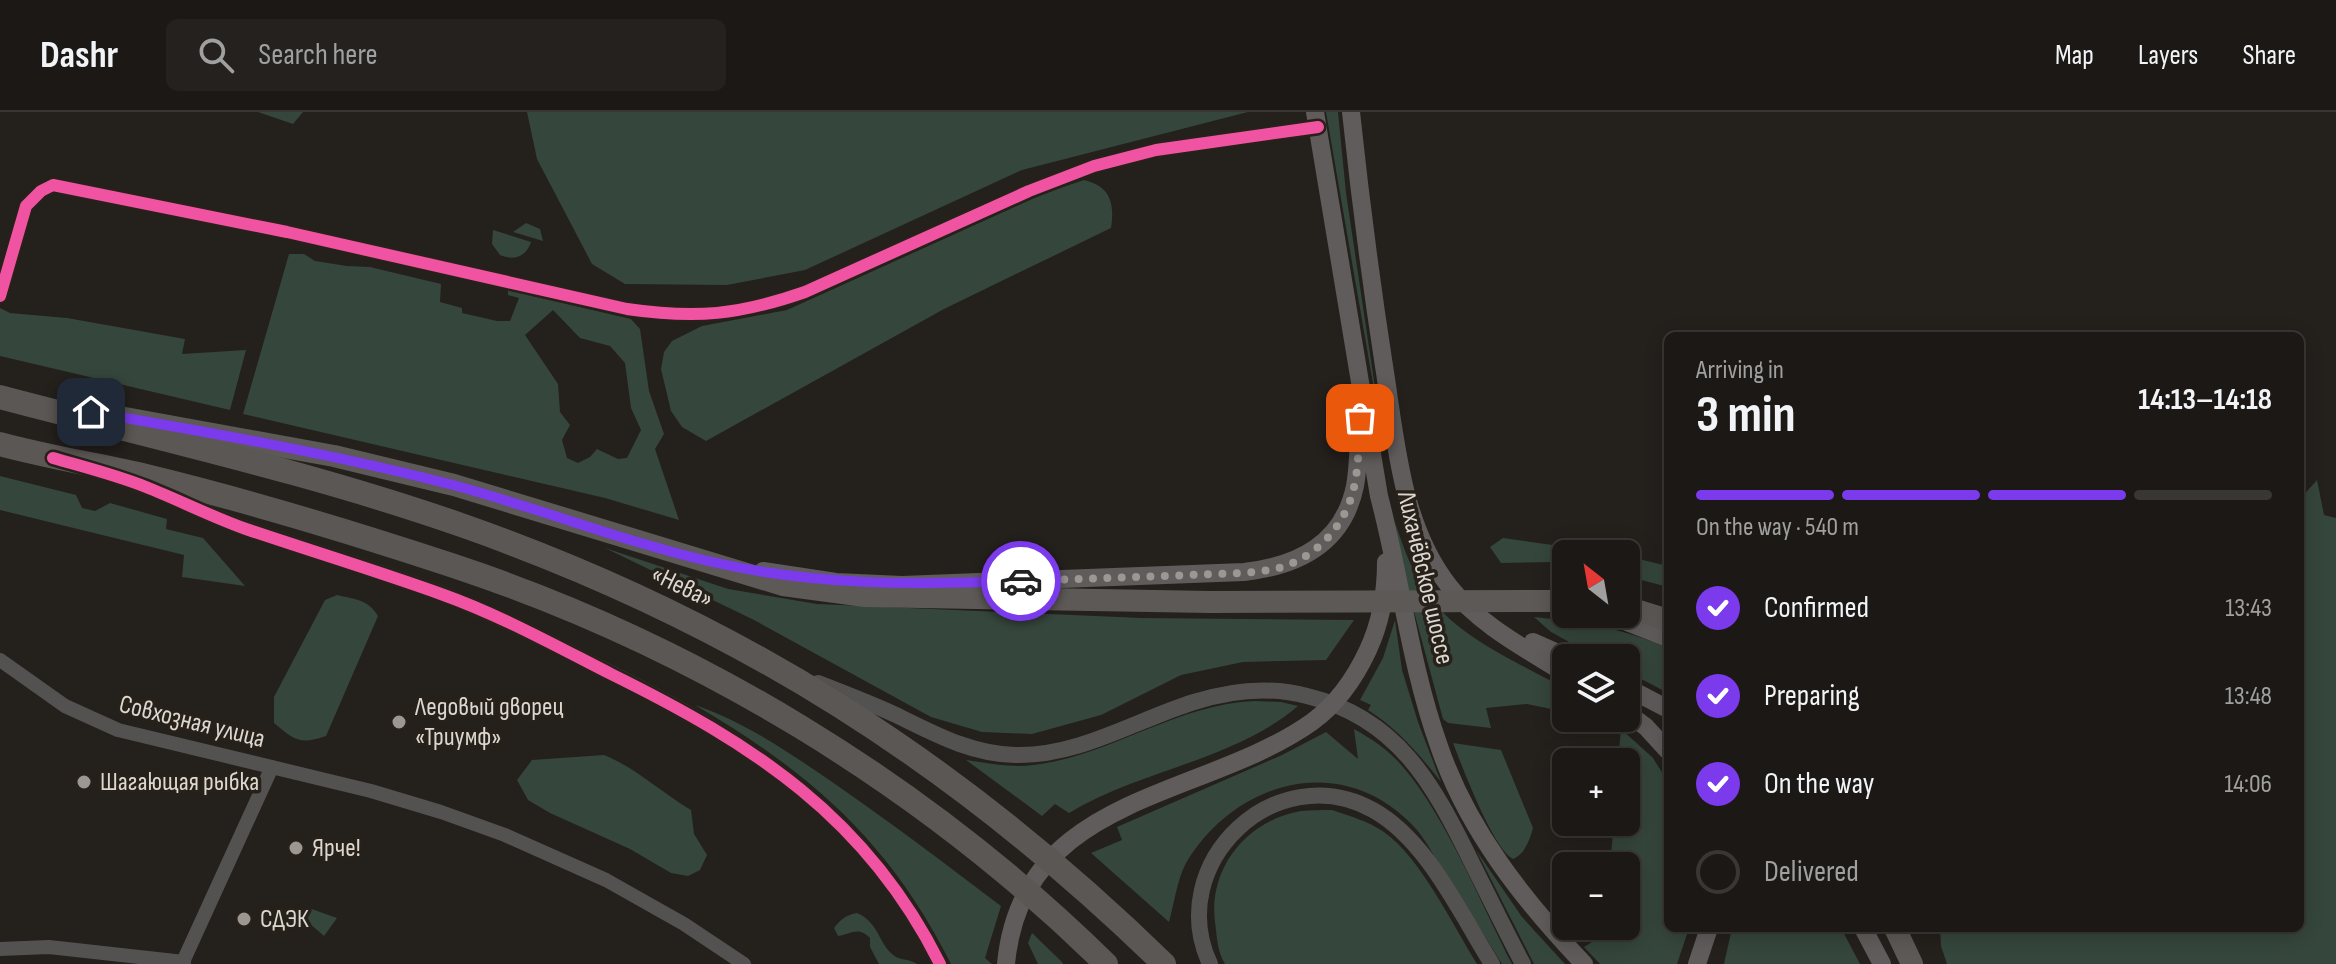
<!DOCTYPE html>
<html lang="en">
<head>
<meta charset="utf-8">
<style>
	:root { --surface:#1b1815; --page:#24211e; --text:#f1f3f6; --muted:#a0a0a0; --line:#393734; --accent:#7c3aed }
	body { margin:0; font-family:"Sofia Sans Condensed",sans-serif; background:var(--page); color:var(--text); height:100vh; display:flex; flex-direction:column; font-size:30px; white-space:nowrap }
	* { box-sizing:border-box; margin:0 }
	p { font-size:26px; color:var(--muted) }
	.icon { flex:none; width:44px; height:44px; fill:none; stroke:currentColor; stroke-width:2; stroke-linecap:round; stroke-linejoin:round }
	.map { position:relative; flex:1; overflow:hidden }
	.drawer { position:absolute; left:1664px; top:220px; width:640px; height:600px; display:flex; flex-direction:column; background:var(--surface); border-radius:12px; box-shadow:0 4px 20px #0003,0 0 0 2px var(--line) }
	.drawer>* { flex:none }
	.needle { width:52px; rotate:329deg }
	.tools { position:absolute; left:1552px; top:428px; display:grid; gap:16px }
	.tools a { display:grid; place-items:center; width:88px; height:88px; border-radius:12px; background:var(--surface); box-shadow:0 4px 20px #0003,0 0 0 2px var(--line); font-size:40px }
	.pin { position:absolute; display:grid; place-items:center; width:68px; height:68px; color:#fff; margin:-34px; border-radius:16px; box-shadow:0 4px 12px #0006 }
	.courier { position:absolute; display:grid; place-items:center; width:80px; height:80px; margin:-40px; border:6px solid #7c3aed; border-radius:50%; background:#fff; color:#222; box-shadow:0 2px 10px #0007 }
	.headline em { font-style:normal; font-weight:700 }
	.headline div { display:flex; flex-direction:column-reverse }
	.headline { display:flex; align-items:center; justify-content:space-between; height:136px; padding:0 32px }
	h1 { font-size:52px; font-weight:700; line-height:60px }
	.bar { display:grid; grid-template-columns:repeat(4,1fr); gap:12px 8px; align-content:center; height:96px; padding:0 32px }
	.bar i { height:10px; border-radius:6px; background:var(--line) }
	.bar .selected { background:var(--accent) }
	.bar p { grid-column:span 4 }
	ol { padding:0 32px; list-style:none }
	li { display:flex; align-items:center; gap:24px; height:88px }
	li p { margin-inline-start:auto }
	li .icon { padding:8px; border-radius:50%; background:var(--accent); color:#fff; stroke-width:4 }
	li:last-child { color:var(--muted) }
	li i { width:44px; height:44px; border:4px solid var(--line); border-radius:50% }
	header { display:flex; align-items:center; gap:48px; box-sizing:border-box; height:112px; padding:0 40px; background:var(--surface); border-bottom:2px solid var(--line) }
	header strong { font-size:38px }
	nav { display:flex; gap:44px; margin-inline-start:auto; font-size:28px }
	.search { width:560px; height:72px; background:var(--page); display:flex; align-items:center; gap:20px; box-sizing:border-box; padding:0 28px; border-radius:12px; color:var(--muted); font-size:30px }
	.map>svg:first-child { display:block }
	.green { fill:#35463c; fill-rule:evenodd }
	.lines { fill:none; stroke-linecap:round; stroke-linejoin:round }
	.minor { stroke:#545251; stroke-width:14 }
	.tertiary { stroke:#545251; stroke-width:16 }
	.secondary { stroke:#605c5b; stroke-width:18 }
	.trunk { stroke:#5c5956; stroke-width:22 }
	.motorway { stroke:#5b5754; stroke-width:24 }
	.cycleway-casing { stroke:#272119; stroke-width:17 }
	.cycleway { stroke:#f153a3; stroke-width:12 }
	.done { stroke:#9b9792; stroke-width:8; stroke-dasharray:0 14.4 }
	.route { stroke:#7c3aed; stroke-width:10 }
	.poi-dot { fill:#9b9792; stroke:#272119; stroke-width:3 }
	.labels { text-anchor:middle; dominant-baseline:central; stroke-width:7; stroke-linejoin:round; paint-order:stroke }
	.street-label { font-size:26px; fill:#dbd7d1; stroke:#272119 }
	.poi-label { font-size:26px; fill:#dbd7d1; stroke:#272119; text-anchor:start }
</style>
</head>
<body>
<header>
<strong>Dashr</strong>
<div class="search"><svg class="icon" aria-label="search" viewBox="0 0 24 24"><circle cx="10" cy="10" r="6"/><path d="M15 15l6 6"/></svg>Search here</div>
<nav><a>Map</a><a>Layers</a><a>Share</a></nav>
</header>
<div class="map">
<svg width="2336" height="852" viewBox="0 0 2336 852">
	<rect width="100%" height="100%" fill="#24201c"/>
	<g class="green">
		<path d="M 258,0 L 303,0 L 293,12 Z"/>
		<path d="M 527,0 L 1248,0 L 1022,58 L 805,158 L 727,173 L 625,172 L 592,152 L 537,47 Z"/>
		<path d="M 1326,0 L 1338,0 L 1346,81 L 1383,329 Z"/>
		<path d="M 1084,68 C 1110,74 1115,91 1111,116 L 944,197 L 706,329 L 682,315 L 671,299 L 661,257 L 664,240 L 672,229 L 702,214 L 787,198 L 1045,81 Z"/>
		<path d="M 526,111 L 540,117 L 543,129 L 513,120 Z"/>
		<path d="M 493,118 L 531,130 C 526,145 514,149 500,143 L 492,132 Z"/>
		<path d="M 289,142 L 304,142 L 315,149 L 347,154 L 370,155 L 441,172 L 440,190 L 462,196 L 462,201 L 497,209 L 510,209 L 519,186 L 508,183 L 508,178 L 631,207 L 640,217 L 649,279 L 664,322 L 655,337 L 679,408 L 605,386 L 243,302 ZM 553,198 L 580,226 L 610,234 L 625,251 L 631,296 L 641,318 L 627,346 L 618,347 L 597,337 L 590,345 L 578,351 L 567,346 L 562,328 L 570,313 L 560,300 L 558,272 L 525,223 Z"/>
		<path d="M 0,196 L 10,201 L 67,206 L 185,227 L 182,242 L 246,238 L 230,298 L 0,244 Z"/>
		<path d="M 0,364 L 76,383 L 82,396 L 95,399 L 110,391 L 167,407 L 166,417 L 203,426 L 245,474 L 182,465 L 184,443 L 0,398 Z"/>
		<path d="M 2317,368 L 2324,403 L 2336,406 L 2336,852 L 1947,852 L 1941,834 L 1940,816 L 2300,816 L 2300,453 L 2305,454 L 2300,451 L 2300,387 Z"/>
		<path d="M 1395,410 C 1404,438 1414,465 1432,488 C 1464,529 1522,552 1566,577 L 1566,600 L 1527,592 L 1486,596 L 1491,616 L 1448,611 L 1443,607 L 1405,466 Z"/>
		<path d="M 1503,426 L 1617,442 L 1566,442 L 1566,452 L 1555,450 L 1501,451 L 1490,435 Z"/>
		<path d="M 605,436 L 728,477 L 817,492 L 1141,506 L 1354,508 L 1326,548 L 1243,550 L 1181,563 L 1101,603 L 1032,622 L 982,620 L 931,605 L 754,508 Z"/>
		<path d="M 1626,444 L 1668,454 L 1668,475 L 1626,464 Z"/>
		<path d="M 337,483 C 355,487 369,488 378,504 L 326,624 C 300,633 294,628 274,611 L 274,585 L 325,488 Z"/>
		<path d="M 1534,505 C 1583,510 1622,516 1668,536 L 1668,581 L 1626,559 L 1626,546 L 1598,546 L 1551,520 Z"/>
		<path d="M 1395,508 L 1402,558 L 1418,610 L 1441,670 C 1419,642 1398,617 1368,598 L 1371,593 L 1360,588 L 1383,546 Z"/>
		<path d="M 1255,589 L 1281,590 L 1298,594 C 1235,648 1140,658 1069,701 L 1055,692 L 1042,704 L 966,648 C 988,651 1011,656 1033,653 C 1111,644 1176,592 1255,589 Z"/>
		<path d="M 695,593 C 747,611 793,643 838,674 C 894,713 947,753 1001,794 L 985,846 L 992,852 L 951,852 C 889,729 812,662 695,593 Z"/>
		<path d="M 1354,617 C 1372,627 1390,639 1403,655 C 1446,705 1481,792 1512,852 L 1502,852 C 1483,821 1463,790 1443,759 C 1435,746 1427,730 1417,718 C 1346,638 1237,666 1186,751 C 1177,768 1174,792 1169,810 L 1091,741 L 1122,728 L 1117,715 L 1282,643 L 1326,620 L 1358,647 Z"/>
		<path d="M 1621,617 L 1653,646 L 1668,670 L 1668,816 L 1689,816 L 1677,852 L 1600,852 L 1584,835 L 1605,822 L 1605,814 L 1626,814 L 1626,754 L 1610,754 L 1614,710 L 1626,710 L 1626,650 L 1618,650 Z"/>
		<path d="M 1453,631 L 1501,638 L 1533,716 C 1530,727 1525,742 1513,747 C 1493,737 1462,654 1453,631 Z"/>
		<path d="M 604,643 C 636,656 661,680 691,698 L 694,722 L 707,743 L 700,758 L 688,764 L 671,761 L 630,737 L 550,701 L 528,688 L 517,668 L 532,648 Z"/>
		<path d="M 1332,698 C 1350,704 1368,709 1384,720 C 1420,745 1453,813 1477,852 L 1225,852 C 1217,839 1217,824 1215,810 C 1208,756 1247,708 1301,699 C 1311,698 1322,698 1332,698 Z"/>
		<path d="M 1476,738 L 1522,805 L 1565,852 L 1534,852 Z"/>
		<path d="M 306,795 L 337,806 L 324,824 L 301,804 Z"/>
		<path d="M 857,801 C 878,810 878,829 892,842 C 899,849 909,846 917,852 L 879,852 L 870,835 L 870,826 C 858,814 852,822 838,824 L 834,816 C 841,807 846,803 857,801 Z"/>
		<path d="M 1732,816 L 1841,816 L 1860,852 L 1724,852 Z"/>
		<path d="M 1032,821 L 1062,850 L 1063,852 L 1038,852 L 1028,831 Z"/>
	</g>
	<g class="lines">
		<g class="minor">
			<path d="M 0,184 L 26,94 L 41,79 L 53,73 L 287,120 L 627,197 C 696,207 739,203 805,180 L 1029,79 L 1094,54 L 1156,38 L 1318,15"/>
			<path d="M 0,548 L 65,594 L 118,618 L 371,679 L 441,700 L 505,723 L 606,768 L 684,812 L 744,852"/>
			<path d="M 0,837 L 49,835 L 184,850"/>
			<path d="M 182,852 L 272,655"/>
		</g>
		<g class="tertiary">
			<path d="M 135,371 C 173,383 209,404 247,417 C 312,439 378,459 442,482 C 500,504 556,534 612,562 C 753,632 867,705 940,852"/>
			<path d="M 818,571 C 844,581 870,591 896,603 C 935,622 971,642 1015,643 C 1078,645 1136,608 1194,590 C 1232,578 1269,574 1307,584 C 1398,606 1433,672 1471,749 C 1488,783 1505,818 1523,852"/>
			<path d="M 1210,852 C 1163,751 1276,644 1373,698 C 1427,728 1460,801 1492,852"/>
		</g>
		<g class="secondary">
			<path d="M 1315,0 L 1379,384 C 1401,467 1410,553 1439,634 C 1467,717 1524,789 1584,852"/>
			<path d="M 1351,0 C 1360,85 1371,170 1384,254 C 1396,329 1401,413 1449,474 C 1478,512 1526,537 1566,562"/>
			<path d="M 763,459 L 836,470 L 902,473 L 1244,460 C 1298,454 1343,432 1355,374 C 1359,353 1358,331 1360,311"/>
			<path d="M 1607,502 L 1668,526"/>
			<path d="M 1533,530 L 1569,546"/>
			<path d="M 1626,575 L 1668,597"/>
			<path d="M 1626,600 L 1646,615 L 1668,639"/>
			<path d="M 1863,816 L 1882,852"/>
			<path d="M 1006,852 C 1022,681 1202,688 1312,610 C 1338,591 1355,566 1368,538 C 1381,510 1386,481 1386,450"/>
			<path d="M 1697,852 L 1709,816"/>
		</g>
		<g class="trunk">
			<path d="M 114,304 L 334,344 L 454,373 L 783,473 L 865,484 L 1210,490 L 1566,489"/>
			<path d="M 1626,495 L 1668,508"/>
			<path d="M 1895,816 L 1912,852"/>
		</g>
		<g class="motorway">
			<path d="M 0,285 C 155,326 313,361 464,414 C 737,510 958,651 1164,852"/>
			<path d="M 0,332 C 48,345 98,353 146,364 C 249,389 351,420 451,453 C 694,533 924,673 1106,852"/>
		</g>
		<g class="cycleway-casing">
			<g id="cycleway">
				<path d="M 0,184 L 26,94 L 41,79 L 53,73 L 287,120 L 627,197 C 696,207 739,203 805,180 L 1029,79 L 1094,54 L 1156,38 L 1318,15"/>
				<path d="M 53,346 C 84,355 116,363 146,375 C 179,388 212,405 246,417 C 311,439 377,459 441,482 C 500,503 556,534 611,562 C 753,632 867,705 940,852"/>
			</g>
		</g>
		<use href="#cycleway" class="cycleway"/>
	</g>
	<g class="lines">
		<path class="done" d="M 1021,469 C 1078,467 1134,465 1191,463 C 1221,461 1253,463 1282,455 C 1308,447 1329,429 1342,406 C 1360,376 1358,339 1360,306"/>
		<path class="route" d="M 91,300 C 212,321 334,342 453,373 C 538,396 622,429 708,449 C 814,474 913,473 1021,469"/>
	</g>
	<g class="poi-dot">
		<circle cx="399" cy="610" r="8"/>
		<circle cx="84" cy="670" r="8"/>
		<circle cx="296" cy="736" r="8"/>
		<circle cx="244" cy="807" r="8"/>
	</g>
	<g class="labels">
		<g class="street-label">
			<text transform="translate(1425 466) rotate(77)">Лихачёвское шоссе</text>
			<text transform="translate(682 475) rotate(26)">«Нева»</text>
			<text transform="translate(192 610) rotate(14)">Совхозная улица</text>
		</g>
		<g class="poi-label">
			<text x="415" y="595">Ледовый дворец<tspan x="415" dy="30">«Триумф»</tspan></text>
			<text x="100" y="670">Шагающая рыбка</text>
			<text x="312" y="736">Ярче!</text>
			<text x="260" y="807">СДЭК</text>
		</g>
	</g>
</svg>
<div class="tools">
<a><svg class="needle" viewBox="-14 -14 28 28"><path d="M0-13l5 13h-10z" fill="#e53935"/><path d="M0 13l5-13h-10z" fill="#a0a0a0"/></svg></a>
<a><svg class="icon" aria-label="layers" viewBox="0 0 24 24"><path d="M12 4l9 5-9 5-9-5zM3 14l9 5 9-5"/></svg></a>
<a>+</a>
<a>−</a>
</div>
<div class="pin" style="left:1360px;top:306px;background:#ea580c"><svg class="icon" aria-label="bag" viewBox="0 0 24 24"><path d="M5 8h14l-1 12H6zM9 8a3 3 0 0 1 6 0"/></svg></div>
<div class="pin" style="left:91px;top:300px;background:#1f2937"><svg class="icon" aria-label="home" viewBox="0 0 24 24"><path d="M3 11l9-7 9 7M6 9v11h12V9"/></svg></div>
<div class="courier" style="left:1021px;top:469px"><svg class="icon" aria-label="car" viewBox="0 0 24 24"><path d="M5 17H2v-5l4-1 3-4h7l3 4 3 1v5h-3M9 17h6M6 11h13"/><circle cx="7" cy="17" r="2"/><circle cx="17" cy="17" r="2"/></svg></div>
<section class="drawer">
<div class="headline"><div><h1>3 min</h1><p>Arriving in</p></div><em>14:13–14:18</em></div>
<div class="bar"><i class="selected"></i><i class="selected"></i><i class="selected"></i><i></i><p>On the way · 540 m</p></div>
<ol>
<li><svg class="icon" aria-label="check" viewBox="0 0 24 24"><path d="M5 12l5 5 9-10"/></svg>Confirmed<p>13:43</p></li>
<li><svg class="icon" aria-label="check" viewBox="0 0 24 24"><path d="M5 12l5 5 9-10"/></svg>Preparing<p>13:48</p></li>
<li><svg class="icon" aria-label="check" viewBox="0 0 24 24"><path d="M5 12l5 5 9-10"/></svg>On the way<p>14:06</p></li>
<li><i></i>Delivered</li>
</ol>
</section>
</div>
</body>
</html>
